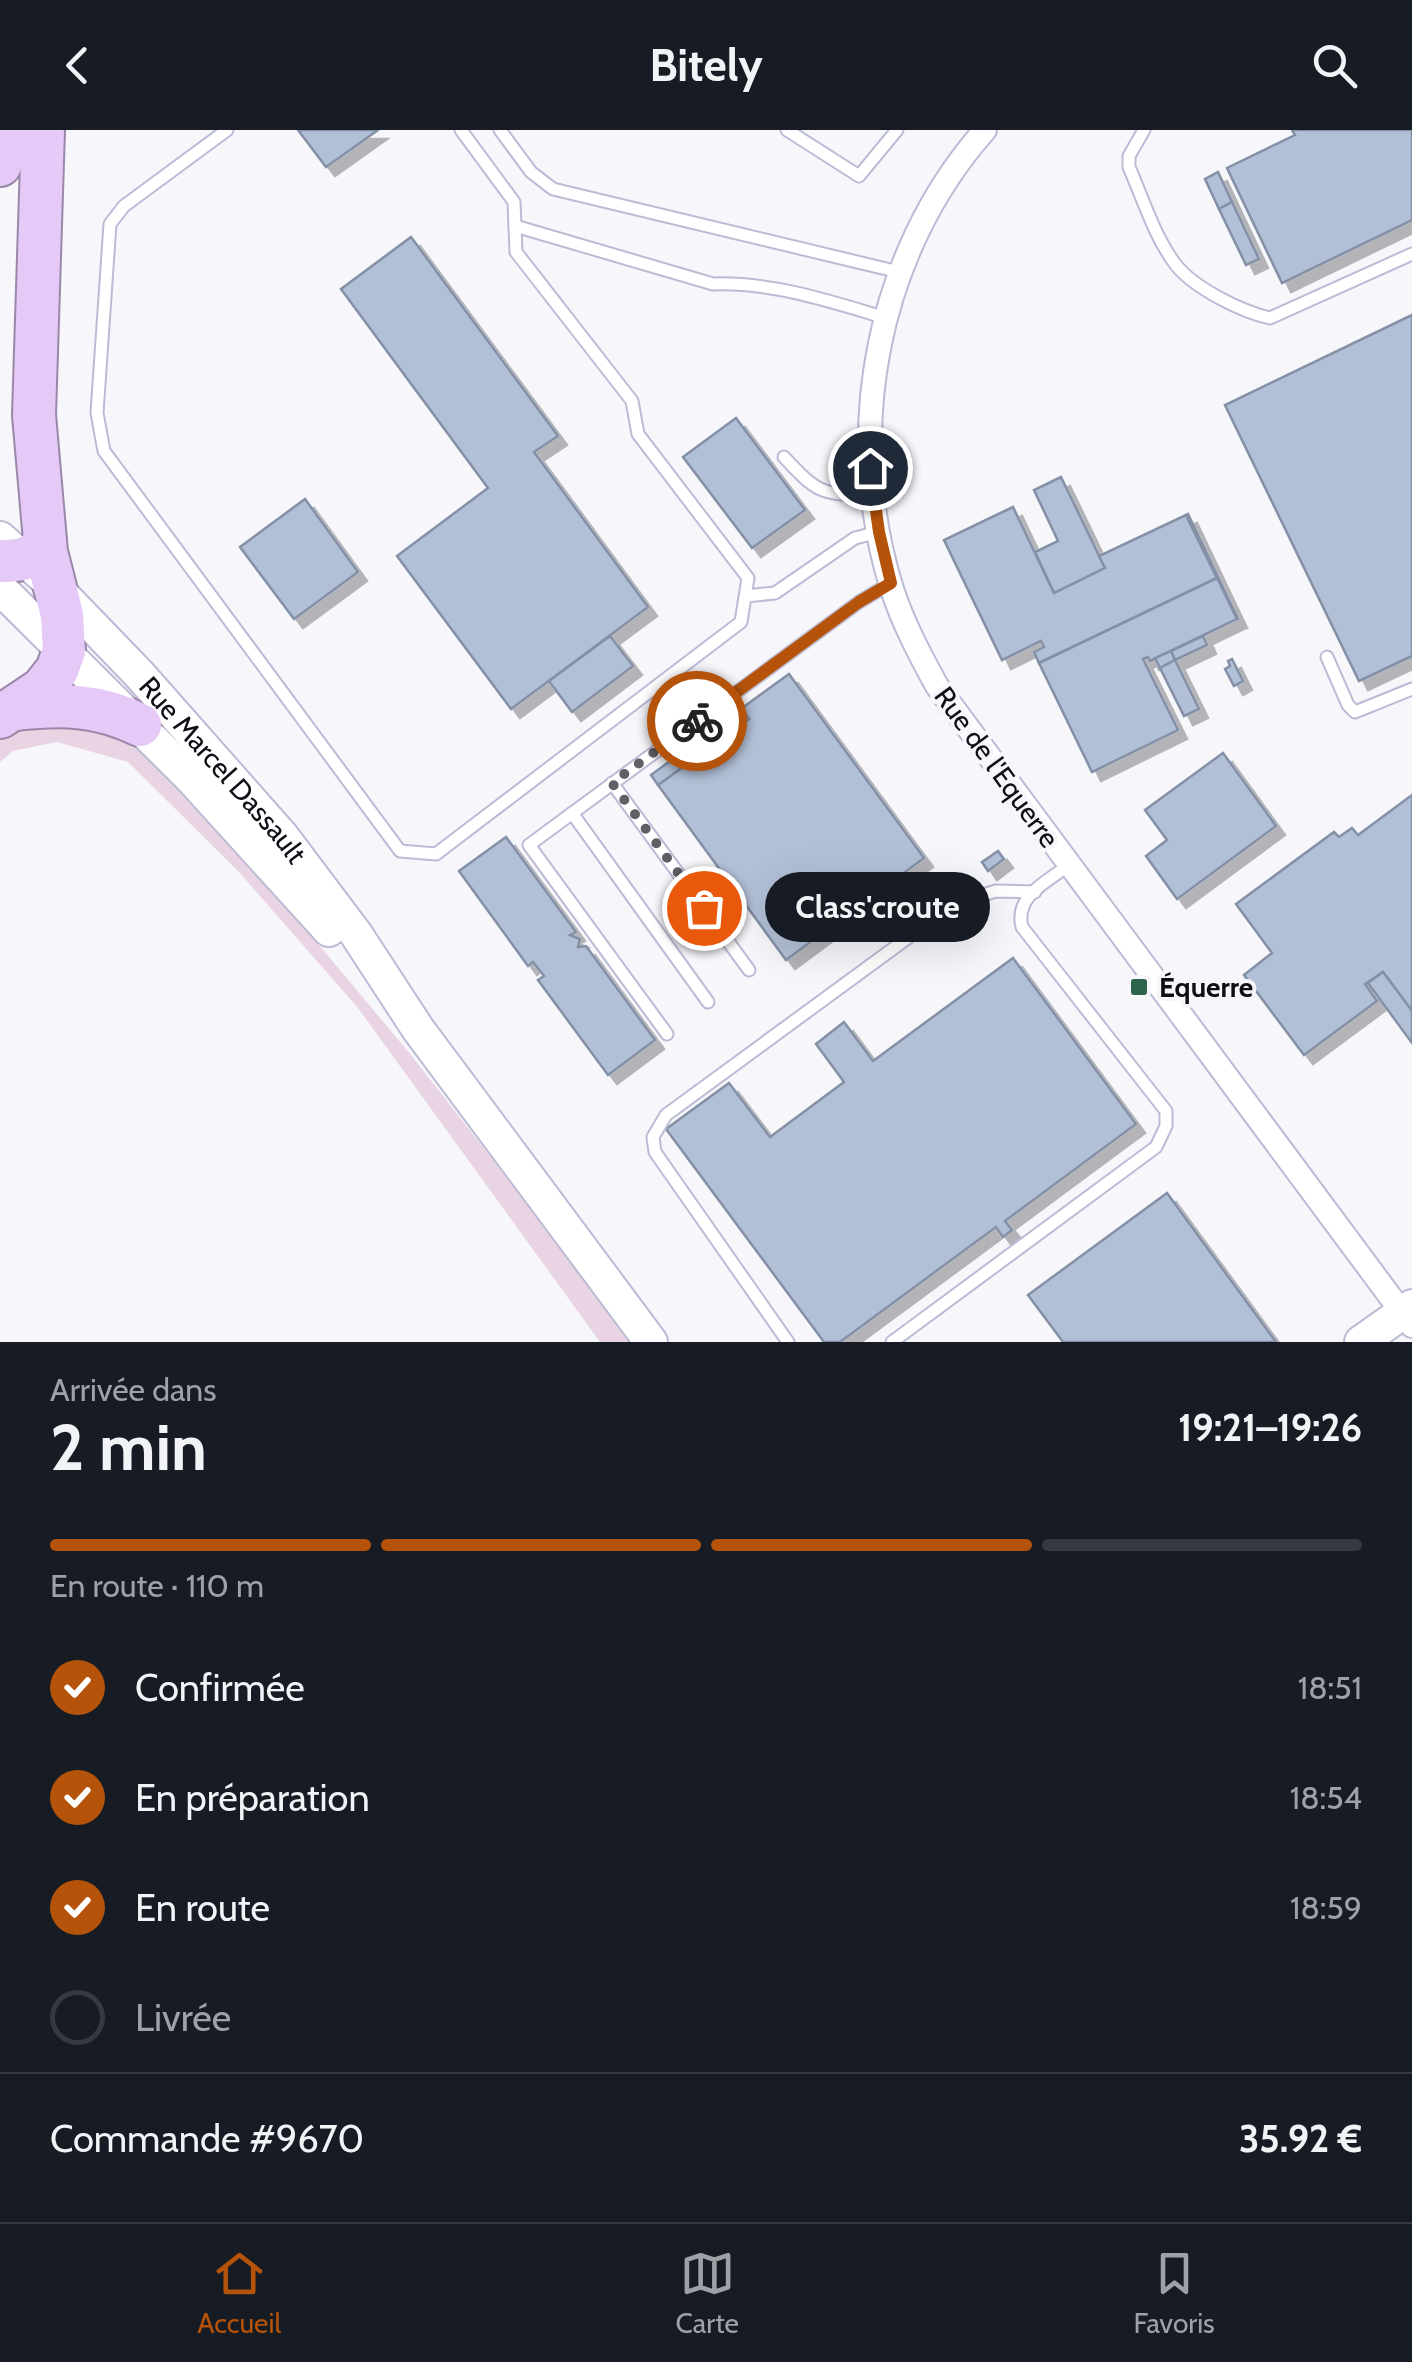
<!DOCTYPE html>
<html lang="fr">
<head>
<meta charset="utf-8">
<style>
	:root { --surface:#171b24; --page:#20242c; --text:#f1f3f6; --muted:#9ea1a6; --line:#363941; --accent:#b45309 }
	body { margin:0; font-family:Cabin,sans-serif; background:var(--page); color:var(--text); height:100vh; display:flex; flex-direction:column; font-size:38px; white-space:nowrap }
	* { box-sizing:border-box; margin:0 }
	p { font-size:32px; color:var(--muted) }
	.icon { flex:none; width:55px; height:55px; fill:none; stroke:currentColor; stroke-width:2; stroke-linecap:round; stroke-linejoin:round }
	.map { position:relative; height:1212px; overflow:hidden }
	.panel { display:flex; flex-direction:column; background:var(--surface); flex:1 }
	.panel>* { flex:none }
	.pin { position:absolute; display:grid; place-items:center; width:85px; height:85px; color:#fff; margin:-42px; border:5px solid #fff; border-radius:50%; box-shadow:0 2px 10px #0007 }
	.courier { position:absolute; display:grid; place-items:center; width:100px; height:100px; margin:-50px; border:8px solid #b45309; border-radius:50%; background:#fff; color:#222; box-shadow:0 2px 12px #0007 }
	.bubble { position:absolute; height:70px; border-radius:35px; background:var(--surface); box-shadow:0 10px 40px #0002; font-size:32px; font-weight:700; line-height:70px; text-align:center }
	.headline em { font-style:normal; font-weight:700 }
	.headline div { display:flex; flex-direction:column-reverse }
	.headline { display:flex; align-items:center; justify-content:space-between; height:170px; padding:0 50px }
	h1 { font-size:65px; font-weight:700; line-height:75px }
	.bar { display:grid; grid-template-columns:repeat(4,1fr); gap:15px 10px; align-content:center; height:120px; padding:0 50px }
	.bar i { height:12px; border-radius:8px; background:var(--line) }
	.bar .selected { background:var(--accent) }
	.bar p { grid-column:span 4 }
	.line { display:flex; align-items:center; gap:25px; padding:0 50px; border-top:2px solid var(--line) }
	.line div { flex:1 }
	ol { padding:0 50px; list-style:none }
	li { display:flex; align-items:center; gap:30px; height:110px }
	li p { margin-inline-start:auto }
	li .icon { padding:10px; border-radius:50%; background:var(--accent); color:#fff; stroke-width:4 }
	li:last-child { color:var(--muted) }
	li i { width:55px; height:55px; border:5px solid var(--line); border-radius:50% }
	header { display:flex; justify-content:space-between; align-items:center; height:130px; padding:0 50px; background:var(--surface); font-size:45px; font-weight:700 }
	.tabs { display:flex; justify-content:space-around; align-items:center; height:140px; border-top:2px solid var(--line); background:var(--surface); font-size:28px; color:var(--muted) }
	.tabs a { display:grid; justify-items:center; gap:5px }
	.tabs .selected { color:var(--accent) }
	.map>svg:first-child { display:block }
	.green { fill:#e9d4e3 }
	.building { fill:#b2c0d7; stroke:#8390a6; stroke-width:2.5; filter:url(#shadow) }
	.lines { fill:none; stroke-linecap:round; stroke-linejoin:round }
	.lane-casing { stroke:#bcbbd5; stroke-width:15 }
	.street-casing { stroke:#bcbbd5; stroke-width:26 }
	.secondary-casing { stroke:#bcbbd5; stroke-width:36 }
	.highway-casing { stroke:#9a88a8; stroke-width:46 }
	.lane { stroke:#fff; stroke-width:11 }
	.street { stroke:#fff; stroke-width:22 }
	.secondary { stroke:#fff; stroke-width:32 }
	.highway { stroke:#e5caf7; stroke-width:42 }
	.done { stroke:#5f5f66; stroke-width:10; stroke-dasharray:0 18 }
	.route { stroke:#b45309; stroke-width:12 }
	.poi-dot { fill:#2d634a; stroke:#f6f6fb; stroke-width:4 }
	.labels { text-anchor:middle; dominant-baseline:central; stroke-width:8; stroke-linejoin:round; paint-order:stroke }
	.street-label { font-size:28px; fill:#0e0e16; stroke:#f6f6fb }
	.poi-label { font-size:28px; font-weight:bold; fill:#0e0e16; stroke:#f6f6fb; text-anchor:start }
</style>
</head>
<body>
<header><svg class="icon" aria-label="back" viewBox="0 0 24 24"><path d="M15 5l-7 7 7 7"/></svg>Bitely<svg class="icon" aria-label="search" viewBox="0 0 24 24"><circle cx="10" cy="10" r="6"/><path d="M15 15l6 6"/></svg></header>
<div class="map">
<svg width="1412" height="1212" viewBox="0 0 1412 1212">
	<defs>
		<filter id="shadow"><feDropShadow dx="9" dy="9" stdDeviation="0" flood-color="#0004"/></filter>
	</defs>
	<rect width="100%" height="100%" fill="#f6f6fb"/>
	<path class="green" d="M 93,589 L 153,625 L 284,773 L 411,925 L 635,1212 L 600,1212 L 358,878 L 239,742 L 128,632 L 57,612 L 13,621 L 0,632 L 0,598 Z"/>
	<g class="building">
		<path d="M 298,0 L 378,0 L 326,37 Z"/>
		<path d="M 1292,0 L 1412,0 L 1412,90 L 1282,153 L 1227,38 L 1295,5 Z"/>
		<path d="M 1218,42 L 1232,72 L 1219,79 L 1205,49 Z"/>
		<path d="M 1232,72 L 1259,129 L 1246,135 L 1219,79 Z"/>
		<path d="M 411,107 L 558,306 L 534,322 L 648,477 L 511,579 L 397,426 L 488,358 L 341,159 Z"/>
		<path d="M 1412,185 L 1412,526 L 1359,551 L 1225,275 Z"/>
		<path d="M 736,288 L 805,380 L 752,418 L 683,327 Z"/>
		<path d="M 1061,347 L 1105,438 L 1054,463 L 1035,422 L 1058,411 L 1034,360 Z"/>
		<path d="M 305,369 L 358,442 L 294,489 L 240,417 Z"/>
		<path d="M 1013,377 L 1054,463 L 1105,438 L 1099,426 L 1186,385 L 1217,448 L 1039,533 L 1034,522 L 1044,517 L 1041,511 L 1002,530 L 944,410 Z"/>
		<path d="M 1188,384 L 1238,489 L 1237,489 L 1186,385 Z"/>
		<path d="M 1217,448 L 1237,489 L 1150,531 L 1148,527 L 1143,529 L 1178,600 L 1092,642 L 1039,533 Z"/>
		<path d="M 610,506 L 633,536 L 572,582 L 549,551 Z"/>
		<path d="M 1203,506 L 1207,515 L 1175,530 L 1171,521 Z"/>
		<path d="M 1171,521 L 1175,530 L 1160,538 L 1155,528 Z"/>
		<path d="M 1232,529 L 1243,551 L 1234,556 L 1225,539 L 1230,536 L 1228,531 Z"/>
		<path d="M 1175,530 L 1199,579 L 1184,586 L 1160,538 Z"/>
		<path d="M 789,544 L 924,728 L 786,830 L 658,655 L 749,589 L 742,578 Z"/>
		<path d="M 742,578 L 749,589 L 658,655 L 651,645 Z"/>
		<path d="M 1223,623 L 1276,696 L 1177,769 L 1146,726 L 1167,710 L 1145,680 Z"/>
		<path d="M 1412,665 L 1412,881 L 1383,842 L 1365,854 L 1377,871 L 1304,925 L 1244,845 L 1272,823 L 1236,774 L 1334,702 L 1339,707 L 1352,698 L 1358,705 Z"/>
		<path d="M 506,707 L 576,802 L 570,805 L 580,809 L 578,817 L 586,816 L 655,910 L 608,945 L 538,850 L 544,846 L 533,832 L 528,836 L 459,741 Z"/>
		<path d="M 998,721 L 1004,729 L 988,741 L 982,732 Z"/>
		<path d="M 1013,828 L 1136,994 L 1005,1091 L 1012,1100 L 1003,1107 L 996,1097 L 840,1212 L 824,1212 L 666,999 L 729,953 L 770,1007 L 844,952 L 816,914 L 844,892 L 873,931 Z"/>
		<path d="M 1383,842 L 1412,881 L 1412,913 L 1368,853 Z"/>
		<path d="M 1167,1063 L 1276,1212 L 1063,1212 L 1028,1165 Z"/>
	</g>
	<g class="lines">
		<g class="lane-casing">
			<g id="lane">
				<path d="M 227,0 L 124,76 L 110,94 L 97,283 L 104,321 L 400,721 L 436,724 L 741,492 L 748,448 L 638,304 L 632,271 L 516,122 L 514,72 L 461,0"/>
				<path d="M 500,0 L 531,42 L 553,59 L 899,142"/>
				<path d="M 787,0 L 859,46 L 897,0"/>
				<path d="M 1144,0 L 1129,26 L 1129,37 C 1143,69 1155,108 1176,135 C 1194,158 1242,182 1270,188 L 1412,124"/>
				<path d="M 515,96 L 713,154 C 772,152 829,171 886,188"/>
				<path d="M 784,327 C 820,366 821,363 874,366"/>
				<path d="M 746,466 L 775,463 L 855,408 L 879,402"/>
				<path d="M 1327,527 L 1348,575 L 1355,582 L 1412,559"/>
				<path d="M 612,653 L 749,840"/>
				<path d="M 572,683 L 708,872"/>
				<path d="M 667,904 L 529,715 L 859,472 L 891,453"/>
				<path d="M 788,1212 L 655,1022 L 653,1007 L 666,985 L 954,774 L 996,761 L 1035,762"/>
				<path d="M 892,1212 L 1156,1017 L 1166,996 L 1166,981 L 1022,797 C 1014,766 1048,751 1069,735"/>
			</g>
		</g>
		<g class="street-casing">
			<path id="street" d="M 985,0 C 876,123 843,303 892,459 C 903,493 920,525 937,556 L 1412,1196"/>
		</g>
		<g class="secondary-casing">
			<g id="secondary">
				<path id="s1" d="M 0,408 L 54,456 L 139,544 L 283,707 L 356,804 L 418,899 L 651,1212"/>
				<path d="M 0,458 L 191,648 L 329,800"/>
				<path d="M 1361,1212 L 1412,1176"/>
			</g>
		</g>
		<g class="highway-casing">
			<g id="highway">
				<path d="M 0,35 L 11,0"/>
				<path d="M 0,431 C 19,431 36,429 45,411"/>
				<path d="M 15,579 C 61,574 98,574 140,595"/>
				<path d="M 0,587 L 42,559 L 57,540 L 64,521 L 62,485 L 46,422 L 34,285 L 43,0"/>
			</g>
		</g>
		<use href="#lane" class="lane"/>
		<use href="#street" class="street"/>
		<use href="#secondary" class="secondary"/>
		<use href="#highway" class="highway"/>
	</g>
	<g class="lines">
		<path class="done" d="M 697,591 L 612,653 L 704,778"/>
		<path class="route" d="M 697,591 L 859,472 L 891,453 L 879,402 L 870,338"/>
	</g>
	<rect class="poi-dot" x="1129" y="847" width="20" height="20" rx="5"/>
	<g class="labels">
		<g class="street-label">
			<text transform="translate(997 637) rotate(54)">Rue de l'Equerre</text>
			<text stroke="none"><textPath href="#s1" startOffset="322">Rue Marcel Dassault</textPath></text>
		</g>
		<g class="poi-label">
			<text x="1159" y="857">Équerre</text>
		</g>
	</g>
</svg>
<div class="pin" style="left:704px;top:778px;background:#ea580c"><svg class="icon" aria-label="bag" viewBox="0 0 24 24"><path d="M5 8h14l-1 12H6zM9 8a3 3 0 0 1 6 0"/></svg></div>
<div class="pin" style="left:870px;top:338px;background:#1f2937"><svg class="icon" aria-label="home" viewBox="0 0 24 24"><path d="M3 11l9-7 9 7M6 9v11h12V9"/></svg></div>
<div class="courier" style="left:697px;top:591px"><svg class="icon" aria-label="bike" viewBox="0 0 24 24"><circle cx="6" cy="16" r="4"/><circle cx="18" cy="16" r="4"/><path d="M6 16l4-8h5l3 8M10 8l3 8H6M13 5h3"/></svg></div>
<div class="bubble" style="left:765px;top:742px;width:225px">Class'croute</div>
</div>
<section class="panel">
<div class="headline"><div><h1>2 min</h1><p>Arrivée dans</p></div><em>19:21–19:26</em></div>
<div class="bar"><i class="selected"></i><i class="selected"></i><i class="selected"></i><i></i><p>En route · 110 m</p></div>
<ol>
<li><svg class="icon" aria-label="check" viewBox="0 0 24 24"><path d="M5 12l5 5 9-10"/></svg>Confirmée<p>18:51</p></li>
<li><svg class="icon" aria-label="check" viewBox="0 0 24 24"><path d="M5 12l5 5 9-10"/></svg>En préparation<p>18:54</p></li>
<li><svg class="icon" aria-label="check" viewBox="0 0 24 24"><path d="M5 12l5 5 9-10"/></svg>En route<p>18:59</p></li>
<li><i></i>Livrée</li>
</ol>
<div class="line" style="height:130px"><div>Commande #9670</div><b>35.92 €</b></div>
</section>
<nav class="tabs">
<a class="selected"><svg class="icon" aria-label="home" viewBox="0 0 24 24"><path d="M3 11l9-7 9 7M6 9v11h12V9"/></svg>Accueil</a>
<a><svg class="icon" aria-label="map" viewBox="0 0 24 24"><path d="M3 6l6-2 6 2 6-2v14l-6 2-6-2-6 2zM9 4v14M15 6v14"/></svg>Carte</a>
<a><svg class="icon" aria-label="saved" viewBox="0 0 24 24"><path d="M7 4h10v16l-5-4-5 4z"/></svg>Favoris</a>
</nav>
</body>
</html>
